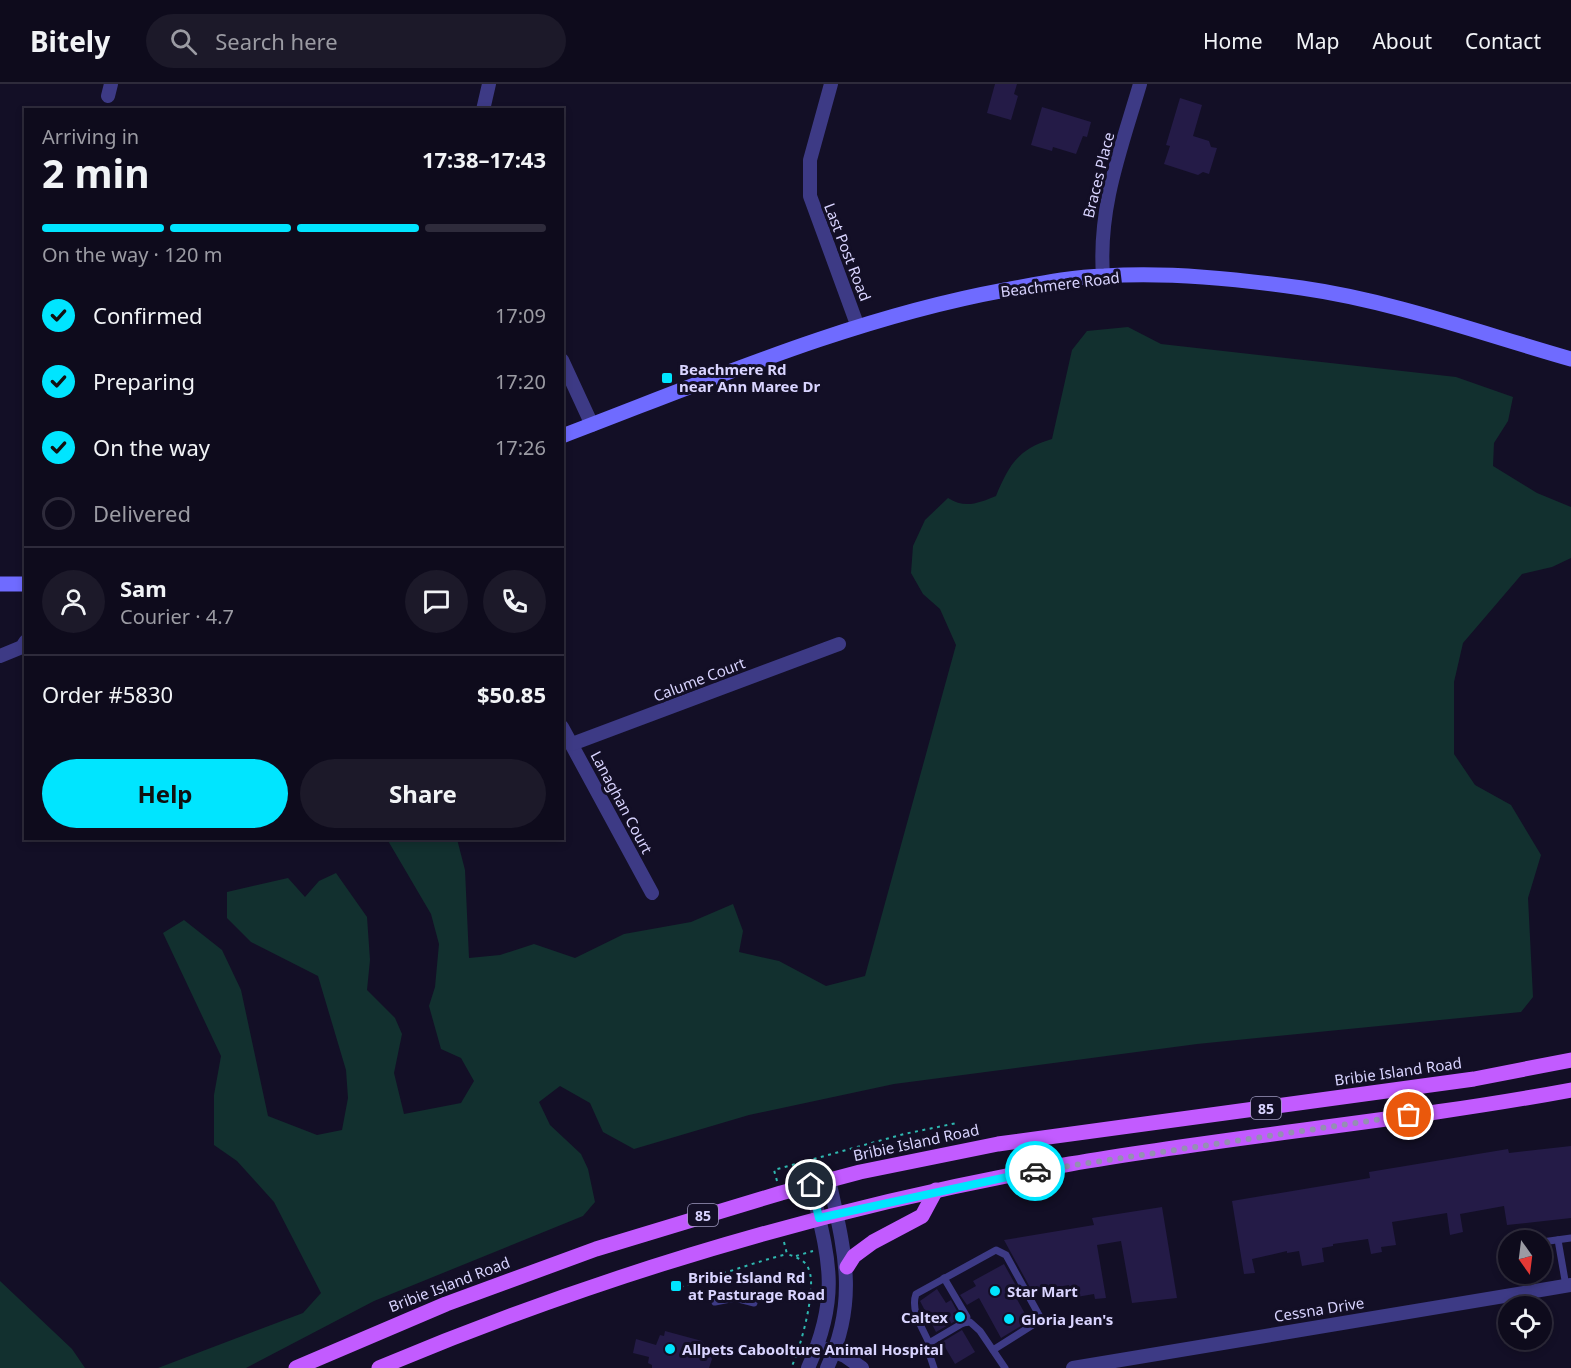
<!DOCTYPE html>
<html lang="en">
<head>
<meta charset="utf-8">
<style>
	:root { --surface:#0e0b1c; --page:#1c1929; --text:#f1f3f6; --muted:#9b9ba3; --line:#2e2b3b; --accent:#00e5ff }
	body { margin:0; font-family:"Noto Sans",sans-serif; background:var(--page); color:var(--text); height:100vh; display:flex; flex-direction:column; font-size:22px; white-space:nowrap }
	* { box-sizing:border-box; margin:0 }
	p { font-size:20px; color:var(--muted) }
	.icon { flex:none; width:33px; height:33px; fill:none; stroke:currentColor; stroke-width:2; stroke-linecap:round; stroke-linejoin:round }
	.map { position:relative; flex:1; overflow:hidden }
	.details { position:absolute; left:24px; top:24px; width:540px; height:732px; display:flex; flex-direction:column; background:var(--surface); border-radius:0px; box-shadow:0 3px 9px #0003,0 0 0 2px var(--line) }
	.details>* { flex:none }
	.needle { width:39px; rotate:166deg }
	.buttons { position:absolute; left:1498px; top:1146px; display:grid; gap:12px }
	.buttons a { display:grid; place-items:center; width:54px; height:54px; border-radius:50%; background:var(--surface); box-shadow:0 3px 9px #0003,0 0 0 2px var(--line); font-size:30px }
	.pin { position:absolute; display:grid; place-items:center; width:51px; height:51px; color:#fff; margin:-26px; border:3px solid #fff; border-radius:50%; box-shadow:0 2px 6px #0007 }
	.courier { position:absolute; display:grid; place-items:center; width:60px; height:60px; margin:-30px; border:4px solid #00e5ff; border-radius:50%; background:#fff; color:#222; box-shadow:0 2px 8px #0007 }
	.overview em { font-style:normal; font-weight:700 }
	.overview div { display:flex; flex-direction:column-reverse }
	.overview { display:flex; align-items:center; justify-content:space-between; height:102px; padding:0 18px }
	h1 { font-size:39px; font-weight:700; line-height:45px }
	.bar { display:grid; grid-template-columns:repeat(4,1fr); gap:9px 6px; align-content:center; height:72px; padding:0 18px }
	.bar i { height:8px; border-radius:4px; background:var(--line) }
	.bar .current { background:var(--accent) }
	.bar p { grid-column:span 4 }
	.line { display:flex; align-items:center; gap:15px; padding:0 18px; border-top:2px solid var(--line) }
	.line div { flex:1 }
	.round { display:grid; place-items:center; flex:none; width:63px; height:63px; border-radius:32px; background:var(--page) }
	ol { padding:0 18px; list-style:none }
	li { display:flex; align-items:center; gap:18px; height:66px }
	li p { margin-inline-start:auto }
	li .icon { padding:6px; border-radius:50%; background:var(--accent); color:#111; stroke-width:4 }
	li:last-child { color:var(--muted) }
	li i { width:33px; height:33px; border:3px solid var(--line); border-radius:50% }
	.cta { display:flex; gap:12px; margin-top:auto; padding:12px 18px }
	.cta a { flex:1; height:69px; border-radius:36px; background:var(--accent); color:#111; font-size:24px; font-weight:700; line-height:69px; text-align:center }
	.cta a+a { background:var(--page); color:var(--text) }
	header { display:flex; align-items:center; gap:36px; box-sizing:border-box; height:84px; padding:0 30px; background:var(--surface); border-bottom:2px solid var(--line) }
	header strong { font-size:28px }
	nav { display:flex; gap:33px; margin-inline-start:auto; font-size:21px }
	.search { width:420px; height:54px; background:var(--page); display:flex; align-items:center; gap:15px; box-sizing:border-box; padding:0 21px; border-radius:33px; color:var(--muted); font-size:22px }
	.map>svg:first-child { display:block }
	.green { fill:#12302f }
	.building { fill:#241b47 }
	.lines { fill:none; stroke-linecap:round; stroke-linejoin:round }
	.path { stroke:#2fb8b0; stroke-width:2; stroke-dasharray:3 4.5; stroke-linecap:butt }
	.lane { stroke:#3d3a85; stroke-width:7 }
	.street { stroke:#3d3a85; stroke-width:14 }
	.secondary { stroke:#6f6bff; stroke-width:15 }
	.primary { stroke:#c25bff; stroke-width:15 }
	.done { stroke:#948fb3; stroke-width:6; stroke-dasharray:0 10.8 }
	.route { stroke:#00e5ff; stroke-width:8 }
	.poi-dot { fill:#00e5ff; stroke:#130f26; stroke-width:2 }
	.labels { text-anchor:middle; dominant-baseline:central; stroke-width:6; stroke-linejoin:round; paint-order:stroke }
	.shield { fill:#130f26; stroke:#9e99be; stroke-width:1.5 }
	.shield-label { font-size:14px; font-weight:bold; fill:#d9d4ff }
	.street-label { font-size:15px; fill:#d9d4ff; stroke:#130f26 }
	.poi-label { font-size:15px; font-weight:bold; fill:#d9d4ff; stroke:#130f26; text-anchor:start }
</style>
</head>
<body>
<header>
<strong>Bitely</strong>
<div class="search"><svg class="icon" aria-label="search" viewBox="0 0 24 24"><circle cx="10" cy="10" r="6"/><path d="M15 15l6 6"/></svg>Search here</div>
<nav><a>Home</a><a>Map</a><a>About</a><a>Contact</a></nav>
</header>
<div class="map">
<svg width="1571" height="1284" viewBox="0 0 1571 1284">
	<rect width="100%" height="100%" fill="#130f26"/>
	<g class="green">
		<path d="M 1128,243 L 1161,260 L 1456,293 L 1513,313 L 1508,337 L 1494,359 L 1493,382 L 1537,409 L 1571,423 L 1571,474 L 1552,483 L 1522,490 L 1463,559 L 1454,598 L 1454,670 L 1475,701 L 1511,721 L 1541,771 L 1528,814 L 1533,913 L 1521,928 L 1197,960 L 894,1000 L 749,1031 L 634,1065 L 603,1048 L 590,1019 L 560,1002 L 539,1018 L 550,1041 L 581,1070 L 588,1085 L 595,1118 L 583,1132 L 374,1217 L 246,1284 L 158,1284 L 303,1229 L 321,1209 L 274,1118 L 237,1077 L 214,1061 L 214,1011 L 221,972 L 163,849 L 184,836 L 222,866 L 241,906 L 268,1032 L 317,1051 L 342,1046 L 348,1014 L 346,986 L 318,892 L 251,858 L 227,834 L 227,808 L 288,794 L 305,813 L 319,797 L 336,789 L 367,833 L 370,876 L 367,906 L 395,934 L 402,950 L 394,989 L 404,1030 L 461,1019 L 474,997 L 461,974 L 441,965 L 429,922 L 435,903 L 439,860 L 431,830 L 387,755 L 457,755 L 465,786 L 469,874 L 500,871 L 534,860 L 575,874 L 624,850 L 691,838 L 733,820 L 743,847 L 739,868 L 779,877 L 826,902 L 865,892 L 956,561 L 940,525 L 923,510 L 911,489 L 913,462 L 925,436 L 948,414 C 965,425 979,419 996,412 C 1009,381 1018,365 1052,355 L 1072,266 L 1087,247 Z"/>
		<path d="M 0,1197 L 72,1265 L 85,1284 L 0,1284 Z"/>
	</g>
	<g class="building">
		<path d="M 995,0 L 1017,0 L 1014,10 L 1018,12 L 1011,36 L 987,29 Z"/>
		<path d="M 1180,14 L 1202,21 L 1193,52 L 1209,57 L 1211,63 L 1217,64 L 1209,90 L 1203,88 L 1198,91 L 1164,80 L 1170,62 L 1166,61 Z"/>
		<path d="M 1042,23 L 1091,38 L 1087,53 L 1083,52 L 1076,70 L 1053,63 L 1052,67 L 1031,61 Z"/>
		<path d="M 1571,1062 L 1571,1134 L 1507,1141 L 1504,1122 L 1460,1130 L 1463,1148 L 1450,1151 L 1447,1129 L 1392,1138 L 1396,1161 L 1381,1163 L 1382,1168 L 1371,1170 L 1368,1155 L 1333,1160 L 1333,1162 L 1322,1164 L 1324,1178 L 1302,1182 L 1299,1167 L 1287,1169 L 1287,1167 L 1252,1175 L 1255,1189 L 1244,1190 L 1232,1117 L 1370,1094 L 1369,1088 L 1508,1065 L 1509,1069 Z"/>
		<path d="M 1162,1123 L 1177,1214 L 1132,1219 L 1121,1157 L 1097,1161 L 1106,1214 L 1095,1215 L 1094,1210 L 1071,1214 L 1069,1201 L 1032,1207 L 1004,1156 L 1094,1141 L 1092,1134 Z"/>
		<path d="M 1004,1180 L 1020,1209 L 1014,1210 L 1029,1237 L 1001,1254 L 979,1214 L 967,1221 L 960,1211 L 976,1202 L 973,1197 Z"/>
		<path d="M 937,1205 L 946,1219 L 951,1216 L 957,1227 L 953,1229 L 957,1236 L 936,1248 L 920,1217 Z"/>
		<path d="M 962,1246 L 975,1268 L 955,1280 L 942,1258 Z"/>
		<path d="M 665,1247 L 702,1257 L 712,1275 L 709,1284 L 652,1284 L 652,1281 L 648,1279 L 649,1273 L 633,1269 L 636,1255 L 656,1261 L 660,1251 L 664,1252 Z"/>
	</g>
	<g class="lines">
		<g class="path">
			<path d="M 777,1097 L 774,1086 L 904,1050 L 957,1039"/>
			<path d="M 784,1158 L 787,1170 C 796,1173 806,1176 809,1186 C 817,1205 800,1266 791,1284"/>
			<path d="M 796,1172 L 813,1167"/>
			<path d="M 673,1205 C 712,1194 748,1180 787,1170"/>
		</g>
		<g class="lane">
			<path d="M 1558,1156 L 1566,1202"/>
			<path d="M 1542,1158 L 1571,1154"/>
			<path d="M 944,1194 L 967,1233 L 963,1239"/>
			<path d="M 715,1218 L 735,1214 L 754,1219"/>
			<path d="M 929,1259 C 923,1245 910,1226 916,1210 L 996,1166 L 1006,1171 L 1039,1231 L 1039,1237 L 993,1266"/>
			<path d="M 934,1284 L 928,1266 L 929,1259 L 963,1239 L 970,1238 L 980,1247 L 1005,1284"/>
		</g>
		<g class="street">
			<path d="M 831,0 L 810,76 L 810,112 L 858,243"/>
			<path d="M 108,12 L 111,0"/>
			<path d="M 483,26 L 489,0"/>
			<path d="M 1103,192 C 1098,123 1121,65 1140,0"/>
			<path d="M 562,276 L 592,341"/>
			<path d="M 0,572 L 22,563 L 26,557"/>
			<path d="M 562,643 L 652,809"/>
			<path d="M 572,660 L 839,560"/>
			<path d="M 827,1265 L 845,1272 L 862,1284"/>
			<path d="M 808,1284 C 841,1211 829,1175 811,1101"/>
			<path d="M 827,1284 C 859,1216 844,1165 829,1096"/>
			<path d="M 1073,1284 L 1571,1201"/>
		</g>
		<g class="secondary">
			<path d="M 562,352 C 707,297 852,234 1005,206 C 1038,200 1071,193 1104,192 C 1170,188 1237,195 1302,204 C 1393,217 1483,250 1571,275"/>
			<path d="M 0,500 L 26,500"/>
		</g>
		<g class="primary">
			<path d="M 847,1183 L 854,1172 L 873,1158 L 922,1132 L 936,1106"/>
			<path d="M 296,1284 L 446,1220 L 596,1165 L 781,1109 L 860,1088 L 998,1060 L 1474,995 L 1571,976"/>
			<path d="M 379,1284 C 602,1190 833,1122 1070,1080 C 1237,1051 1405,1037 1571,1006"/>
		</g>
	</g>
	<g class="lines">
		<path class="done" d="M 1035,1087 L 1409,1031"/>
		<path class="route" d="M 811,1101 L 819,1134 L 1035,1087"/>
	</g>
	<g class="poi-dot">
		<rect x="661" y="288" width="12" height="12" rx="3"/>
		<rect x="670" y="1196" width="12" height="12" rx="3"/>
		<circle cx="995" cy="1207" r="6"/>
		<circle cx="960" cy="1233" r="6"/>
		<circle cx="1009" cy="1235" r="6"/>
		<circle cx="670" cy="1265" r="6"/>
	</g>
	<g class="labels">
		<g class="shield">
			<rect x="1251" y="1013" width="30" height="22" rx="4.5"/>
			<rect x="688" y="1120" width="30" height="22" rx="4.5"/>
		</g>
		<g class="shield-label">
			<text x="1266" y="1024">85</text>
			<text x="703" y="1131">85</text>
		</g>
		<g class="street-label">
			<text transform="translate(1098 91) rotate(-76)">Braces Place</text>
			<text transform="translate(848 168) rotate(69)">Last Post Road</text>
			<text transform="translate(1060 200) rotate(-7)">Beachmere Road</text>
			<text transform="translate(699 595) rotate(-21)">Calume Court</text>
			<text transform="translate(622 718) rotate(62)">Lanaghan Court</text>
			<text transform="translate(1398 987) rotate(-8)">Bribie Island Road</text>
			<text transform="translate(916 1058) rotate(-12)">Bribie Island Road</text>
			<text transform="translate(449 1200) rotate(-21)">Bribie Island Road</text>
			<text transform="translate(1319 1225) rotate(-9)">Cessna Drive</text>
		</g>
		<g class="poi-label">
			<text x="679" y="285">Beachmere Rd<tspan x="679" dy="17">near Ann Maree Dr</tspan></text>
			<text x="688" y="1193">Bribie Island Rd<tspan x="688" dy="17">at Pasturage Road</tspan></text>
			<text x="1007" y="1207">Star Mart</text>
			<text x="948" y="1233" text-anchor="end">Caltex</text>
			<text x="1021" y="1235">Gloria Jean's</text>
			<text x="682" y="1265">Allpets Caboolture Animal Hospital</text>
		</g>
	</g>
</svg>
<div class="buttons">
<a><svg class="needle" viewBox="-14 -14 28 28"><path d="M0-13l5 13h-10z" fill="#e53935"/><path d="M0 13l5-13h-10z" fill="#9b9ba3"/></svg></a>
<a><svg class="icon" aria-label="locate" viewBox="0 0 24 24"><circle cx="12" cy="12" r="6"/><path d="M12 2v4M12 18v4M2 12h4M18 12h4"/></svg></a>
</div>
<div class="pin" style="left:1409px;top:1031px;background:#ea580c"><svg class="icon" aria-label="bag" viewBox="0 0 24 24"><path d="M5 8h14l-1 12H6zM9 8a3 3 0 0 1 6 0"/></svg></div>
<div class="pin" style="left:811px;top:1101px;background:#1f2937"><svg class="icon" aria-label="home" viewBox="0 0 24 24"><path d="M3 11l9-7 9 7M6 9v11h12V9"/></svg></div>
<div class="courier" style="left:1035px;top:1087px"><svg class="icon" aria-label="car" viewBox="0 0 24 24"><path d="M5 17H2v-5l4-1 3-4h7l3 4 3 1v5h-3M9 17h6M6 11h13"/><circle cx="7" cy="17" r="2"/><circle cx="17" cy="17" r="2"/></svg></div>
<section class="details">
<div class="overview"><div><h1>2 min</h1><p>Arriving in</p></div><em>17:38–17:43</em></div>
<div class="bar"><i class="current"></i><i class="current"></i><i class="current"></i><i></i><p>On the way · 120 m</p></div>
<ol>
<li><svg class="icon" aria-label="check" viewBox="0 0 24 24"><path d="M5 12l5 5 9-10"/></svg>Confirmed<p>17:09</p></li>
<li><svg class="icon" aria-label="check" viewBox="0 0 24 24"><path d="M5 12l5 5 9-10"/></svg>Preparing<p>17:20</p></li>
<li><svg class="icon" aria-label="check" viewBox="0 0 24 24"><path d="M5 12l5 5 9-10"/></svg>On the way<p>17:26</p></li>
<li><i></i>Delivered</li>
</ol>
<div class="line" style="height:108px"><a class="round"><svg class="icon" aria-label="person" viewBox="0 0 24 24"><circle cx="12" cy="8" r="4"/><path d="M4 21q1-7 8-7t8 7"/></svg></a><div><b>Sam</b><p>Courier · 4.7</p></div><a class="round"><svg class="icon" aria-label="chat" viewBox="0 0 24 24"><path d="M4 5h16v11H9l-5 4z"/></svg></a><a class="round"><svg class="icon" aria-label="phone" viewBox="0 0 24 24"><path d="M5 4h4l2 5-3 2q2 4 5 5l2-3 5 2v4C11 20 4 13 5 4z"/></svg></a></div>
<div class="line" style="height:78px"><div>Order #5830</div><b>$50.85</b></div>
<div class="cta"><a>Help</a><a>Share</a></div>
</section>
</div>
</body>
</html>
